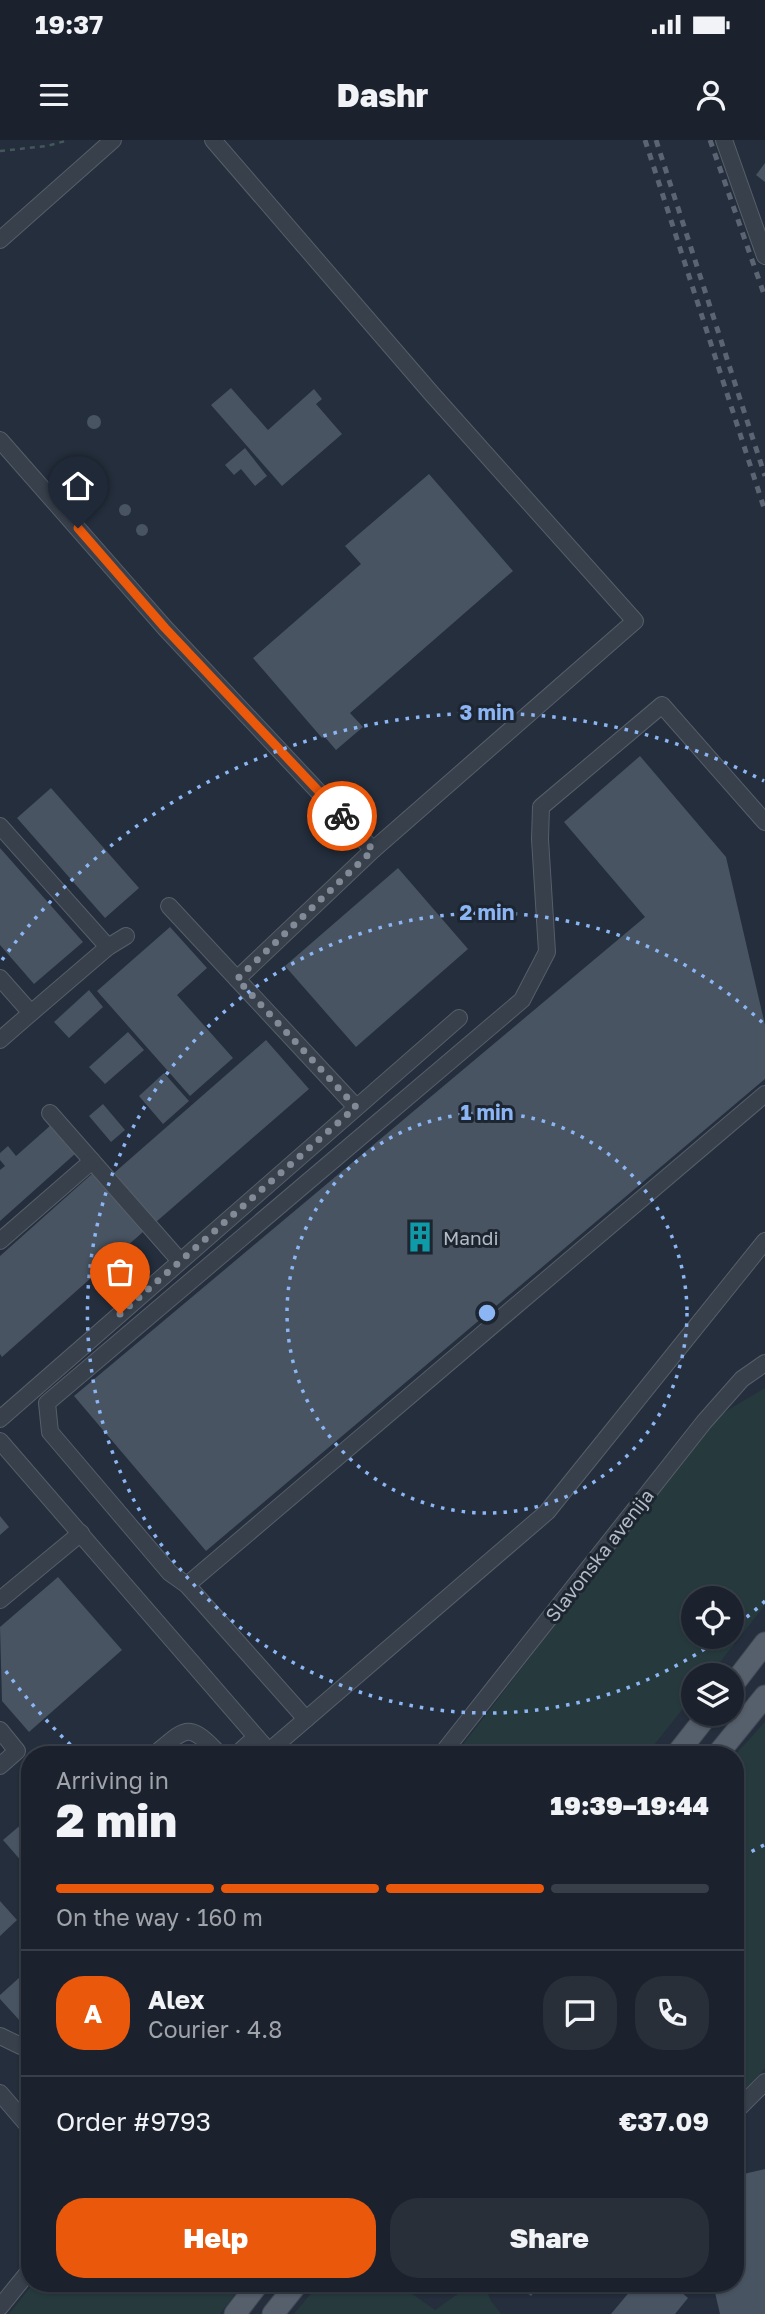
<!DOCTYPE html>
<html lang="en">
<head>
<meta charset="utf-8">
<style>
	:root { --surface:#1b222d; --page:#282f39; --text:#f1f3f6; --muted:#a0a4aa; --line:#393f49; --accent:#ea580c }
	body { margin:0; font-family:"Golos Text",sans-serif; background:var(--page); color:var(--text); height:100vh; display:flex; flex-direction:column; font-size:26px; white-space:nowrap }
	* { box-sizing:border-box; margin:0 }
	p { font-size:23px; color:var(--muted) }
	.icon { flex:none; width:38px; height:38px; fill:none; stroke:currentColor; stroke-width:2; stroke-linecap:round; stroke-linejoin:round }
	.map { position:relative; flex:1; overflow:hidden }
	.sheet { position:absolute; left:21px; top:1606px; width:723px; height:546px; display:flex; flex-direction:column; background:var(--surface); border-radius:28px; box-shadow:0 2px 5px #0004,0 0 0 2px var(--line) }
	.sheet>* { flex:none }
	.tools { position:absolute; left:681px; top:1446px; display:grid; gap:14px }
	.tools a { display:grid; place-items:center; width:63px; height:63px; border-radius:50%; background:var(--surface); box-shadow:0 2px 5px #0004,0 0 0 2px var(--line); font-size:35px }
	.pin { position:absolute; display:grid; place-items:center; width:60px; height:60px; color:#fff; margin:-72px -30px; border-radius:50% 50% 50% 0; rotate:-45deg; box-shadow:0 0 7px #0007 }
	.pin .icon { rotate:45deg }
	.courier { position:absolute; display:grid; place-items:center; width:70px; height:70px; margin:-35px; border:5px solid #ea580c; border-radius:50%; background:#fff; color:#222; box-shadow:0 2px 9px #0007 }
	.head em { font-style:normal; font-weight:800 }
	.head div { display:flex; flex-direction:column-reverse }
	.head { display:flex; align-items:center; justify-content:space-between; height:119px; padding:0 35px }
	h1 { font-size:46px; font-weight:800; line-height:52px }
	.bar { display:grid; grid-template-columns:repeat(4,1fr); gap:10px 7px; align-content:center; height:84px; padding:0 35px }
	.bar i { height:9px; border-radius:5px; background:var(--line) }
	.bar .selected { background:var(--accent) }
	.bar p { grid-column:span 4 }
	.line { display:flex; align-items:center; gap:18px; padding:0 35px; border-top:2px solid var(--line) }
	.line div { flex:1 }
	.round { display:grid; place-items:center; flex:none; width:74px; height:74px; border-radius:28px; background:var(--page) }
	.action { display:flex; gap:14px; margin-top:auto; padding:14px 35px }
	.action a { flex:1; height:80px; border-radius:28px; background:var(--accent); color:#fff; font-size:28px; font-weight:800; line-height:80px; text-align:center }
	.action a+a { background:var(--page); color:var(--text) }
	.status { display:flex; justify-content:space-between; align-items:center; height:49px; padding:0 35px; background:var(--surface); direction:ltr }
	.status svg { height:19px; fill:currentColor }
	header { display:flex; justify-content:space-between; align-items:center; height:91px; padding:0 35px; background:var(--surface); font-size:32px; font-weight:800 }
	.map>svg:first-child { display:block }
	.green { fill:#263a3d; fill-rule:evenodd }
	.building { fill:#485462 }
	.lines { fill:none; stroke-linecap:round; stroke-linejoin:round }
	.minor-casing { stroke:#565e6a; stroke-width:18 }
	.major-casing { stroke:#414955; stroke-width:23 }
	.path { stroke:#44575a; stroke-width:2.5; stroke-dasharray:5 5; stroke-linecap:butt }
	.minor { stroke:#38404c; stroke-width:16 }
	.major { stroke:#565f6c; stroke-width:21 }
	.rail { stroke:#5a6473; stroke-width:5; stroke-dasharray:7 7; stroke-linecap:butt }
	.done { stroke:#818a96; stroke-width:7; stroke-dasharray:0 12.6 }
	.route { stroke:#ea580c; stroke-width:9 }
	.ring { fill:none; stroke:#8cb5f4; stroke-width:3.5; stroke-dasharray:3.5 7 }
	.labels { text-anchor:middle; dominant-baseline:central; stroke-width:6; stroke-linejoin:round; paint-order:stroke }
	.poi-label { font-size:19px; fill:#b3bbc7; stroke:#1d2531; text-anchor:start }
	.street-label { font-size:19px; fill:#b3bbc7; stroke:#1d2531 }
	.centre { fill:#8cb5f4; stroke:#1d2531; stroke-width:3.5 }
	.ring-label { font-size:21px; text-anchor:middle; font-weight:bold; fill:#8cb5f4; stroke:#1d2531; stroke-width:6; stroke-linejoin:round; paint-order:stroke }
</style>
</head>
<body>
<div class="status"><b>19:37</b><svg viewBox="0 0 49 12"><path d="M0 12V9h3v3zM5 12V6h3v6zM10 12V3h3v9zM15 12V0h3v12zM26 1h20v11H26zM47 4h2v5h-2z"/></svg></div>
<header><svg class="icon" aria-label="menu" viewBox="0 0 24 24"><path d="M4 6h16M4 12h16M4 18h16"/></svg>Dashr<svg class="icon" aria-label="person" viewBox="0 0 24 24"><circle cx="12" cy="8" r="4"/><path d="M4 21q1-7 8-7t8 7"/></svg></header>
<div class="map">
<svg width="765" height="2174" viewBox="0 0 765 2174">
	<rect width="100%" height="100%" fill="#242e3c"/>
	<g class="green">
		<path d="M 765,1248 L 765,1465 L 710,1535 L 693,1535 L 693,1556 L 646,1615 L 455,1615 L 713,1279 ZM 693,1458 L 732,1458 L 732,1496 L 693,1496 Z"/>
		<path d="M 765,1582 L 765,1928 L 735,1962 L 735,1615 Z"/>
		<path d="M 33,2144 L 243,2144 L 220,2174 L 9,2174 Z"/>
		<path d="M 319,2144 L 398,2144 L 435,2170 L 472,2144 L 484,2144 L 491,2161 L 501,2174 L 294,2174 Z"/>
	</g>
	<g class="building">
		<path d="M 765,23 L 765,42 L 756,35 Z"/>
		<path d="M 231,248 L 268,290 L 314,249 L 322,259 L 316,264 L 342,294 L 282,346 L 211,265 Z"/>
		<circle cx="94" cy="282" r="7"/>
		<path d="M 245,308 L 267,336 L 255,346 L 241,329 L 234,335 L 225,325 Z"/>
		<path d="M 429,334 L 513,431 L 350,573 L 363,587 L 336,610 L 324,596 L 322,598 L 253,518 L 361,424 L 345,406 Z"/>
		<path d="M 85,336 L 95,347 L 87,354 L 78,343 Z"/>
		<circle cx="125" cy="370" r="6"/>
		<circle cx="142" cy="390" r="6"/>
		<path d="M 640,616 L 726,717 L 765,885 L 765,939 L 206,1411 L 74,1256 L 645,777 L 564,682 Z"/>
		<path d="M 51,648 L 139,748 L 105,778 L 17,678 Z"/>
		<path d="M 0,708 L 83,802 L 34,844 L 0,805 Z"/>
		<path d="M 398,728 L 468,809 L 356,907 L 285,826 Z"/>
		<path d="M 170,787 L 207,828 L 177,855 L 233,918 L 190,956 L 97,851 Z"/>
		<path d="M 89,850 L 103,867 L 69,898 L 54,882 Z"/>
		<path d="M 128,892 L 144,910 L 105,944 L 89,927 Z"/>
		<path d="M 266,900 L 309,949 L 156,1082 L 114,1033 Z"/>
		<path d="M 164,933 L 189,961 L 163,984 L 139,956 Z"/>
		<path d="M 103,964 L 125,990 L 111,1002 L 89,976 Z"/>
		<path d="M 51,985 L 76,1013 L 0,1081 L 0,1030 L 5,1026 L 0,1020 L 0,1013 L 8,1006 L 16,1016 Z"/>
		<path d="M 93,1033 L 144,1091 L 2,1217 L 0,1214 L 0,1116 Z"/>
		<path d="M 0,1376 L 9,1387 L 0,1395 Z"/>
		<path d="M 58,1437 L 122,1510 L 29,1592 L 2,1561 L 0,1487 Z"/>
		<path d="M 30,1677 L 30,1731 L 3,1700 Z"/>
		<path d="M 0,1761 L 17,1780 L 0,1796 Z"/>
		<path d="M 30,1828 L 30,1874 L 21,1882 L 0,1859 L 0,1855 Z"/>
		<path d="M 765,2029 L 765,2174 L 720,2174 L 713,2144 L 735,2144 L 735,2036 Z"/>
		<path d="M 515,2144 L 541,2144 L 531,2156 Z"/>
		<path d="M 636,2144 L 672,2144 L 688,2158 L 675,2174 L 611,2174 Z"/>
	</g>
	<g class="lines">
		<g class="minor-casing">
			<g id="minor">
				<path d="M 213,0 L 432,254 L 635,481 L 373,710 L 237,839"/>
				<path d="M 724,0 L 765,116"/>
				<path d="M 0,100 L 113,0"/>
				<path d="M 0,300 L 165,488 L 373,710"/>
				<path d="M 0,686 L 108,807"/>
				<path d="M 169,766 L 356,967"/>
				<path d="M 0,838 L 31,873 L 0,900"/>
				<path d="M 31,873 L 108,807 L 126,796"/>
				<path d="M 50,973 L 180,1121"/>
				<path d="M 0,1101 L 92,1021"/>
				<path d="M 0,1279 L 459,878"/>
				<path d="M 0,1301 L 272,1615"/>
				<path d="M 187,1445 L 765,954"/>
				<path d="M 0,1460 L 81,1393"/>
				<path d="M 306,1579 L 187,1445 L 170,1433 L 50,1292 L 47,1263 L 522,860 L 547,812 L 540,699 L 541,667 L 662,565 L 765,682"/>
				<path d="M 0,1590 L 17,1611 L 0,1626"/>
				<path d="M 269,1611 L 547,1372 L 765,1101"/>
				<path d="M 154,1615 C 187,1587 188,1581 220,1615"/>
				<path d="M 236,1615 L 256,1597"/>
				<path d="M 441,1615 L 704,1282 L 742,1239 L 765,1223"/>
				<path d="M 0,1896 L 21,1906 L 30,1903"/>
				<path d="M 0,1953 L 30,1988"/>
				<path d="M 735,1972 L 765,1942"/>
				<path d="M 0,2167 L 30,2130"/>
			</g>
		</g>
		<g class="major-casing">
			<g id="major">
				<path d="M 732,1546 L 765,1503"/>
				<path d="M 676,1615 L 709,1573"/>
				<path d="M 717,1615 L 765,1556"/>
				<path d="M 235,2174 L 258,2144"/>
				<path d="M 273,2174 L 297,2144"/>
			</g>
		</g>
		<path class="path" d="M 0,11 L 47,6 L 69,0"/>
		<use href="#minor" class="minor"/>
		<use href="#major" class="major"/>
		<g class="rail">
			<path d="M 645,0 L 765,371"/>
			<path d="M 656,0 L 765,336"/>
			<path d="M 710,0 L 765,157"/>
		</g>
	</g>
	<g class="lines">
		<path class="done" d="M 120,1174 L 356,967 L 237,839 L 373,710 L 342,676"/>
		<path class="route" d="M 78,388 L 165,488 L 342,676"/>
	</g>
	<g class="ring">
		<circle cx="487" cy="1173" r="200"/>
		<path d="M765 1461A400 400 0 0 1 733 1488M722 1497A400 400 0 1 1 765 885"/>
		<path d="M764 1705A600 600 0 0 1 736 1719M78 1612A600 600 0 0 1 2 1526M2 820A600 600 0 0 1 764 641"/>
	</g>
	<defs>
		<g id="building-bare" transform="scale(2.415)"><path d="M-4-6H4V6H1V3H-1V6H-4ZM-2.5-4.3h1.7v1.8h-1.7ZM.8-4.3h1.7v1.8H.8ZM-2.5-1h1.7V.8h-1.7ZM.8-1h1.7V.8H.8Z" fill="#0f9aa8" stroke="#1d2531" stroke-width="2.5" paint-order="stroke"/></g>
	</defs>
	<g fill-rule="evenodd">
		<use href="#building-bare" x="420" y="1097"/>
	</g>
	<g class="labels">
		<g class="poi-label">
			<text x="443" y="1097">Mandi</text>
		</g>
		<g class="street-label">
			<text transform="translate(599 1415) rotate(-52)">Slavonska avenija</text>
		</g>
	</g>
	<circle cx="487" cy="1173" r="10" class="centre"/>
	<g class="ring-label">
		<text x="487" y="580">3 min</text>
		<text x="487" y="780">2 min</text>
		<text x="487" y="980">1 min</text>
	</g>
</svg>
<div class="tools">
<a><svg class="icon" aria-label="locate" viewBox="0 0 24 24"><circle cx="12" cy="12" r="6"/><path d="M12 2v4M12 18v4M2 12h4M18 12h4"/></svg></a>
<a><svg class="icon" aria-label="layers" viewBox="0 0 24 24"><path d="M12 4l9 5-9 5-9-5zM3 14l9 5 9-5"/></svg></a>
</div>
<div class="pin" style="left:120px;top:1174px;background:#ea580c"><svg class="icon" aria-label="bag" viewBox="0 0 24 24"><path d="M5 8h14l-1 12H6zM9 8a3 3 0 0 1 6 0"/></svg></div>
<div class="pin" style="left:78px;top:388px;background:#1f2937"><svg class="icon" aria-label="home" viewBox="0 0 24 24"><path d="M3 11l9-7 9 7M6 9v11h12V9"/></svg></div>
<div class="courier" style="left:342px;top:676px"><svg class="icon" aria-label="bike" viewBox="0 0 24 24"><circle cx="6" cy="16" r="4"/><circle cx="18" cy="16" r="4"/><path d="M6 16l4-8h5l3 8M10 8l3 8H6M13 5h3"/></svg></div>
<section class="sheet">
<div class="head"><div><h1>2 min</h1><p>Arriving in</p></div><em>19:39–19:44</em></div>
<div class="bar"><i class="selected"></i><i class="selected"></i><i class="selected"></i><i></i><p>On the way · 160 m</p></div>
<div class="line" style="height:126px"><b class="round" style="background:var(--accent);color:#fff">A</b><div><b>Alex</b><p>Courier · 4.8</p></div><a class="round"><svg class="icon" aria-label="chat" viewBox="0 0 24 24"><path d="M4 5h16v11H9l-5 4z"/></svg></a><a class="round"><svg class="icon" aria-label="phone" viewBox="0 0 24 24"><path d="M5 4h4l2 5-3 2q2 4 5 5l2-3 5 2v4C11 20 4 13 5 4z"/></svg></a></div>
<div class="line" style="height:91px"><div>Order #9793</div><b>€37.09</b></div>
<div class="action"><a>Help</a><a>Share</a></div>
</section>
</div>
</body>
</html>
